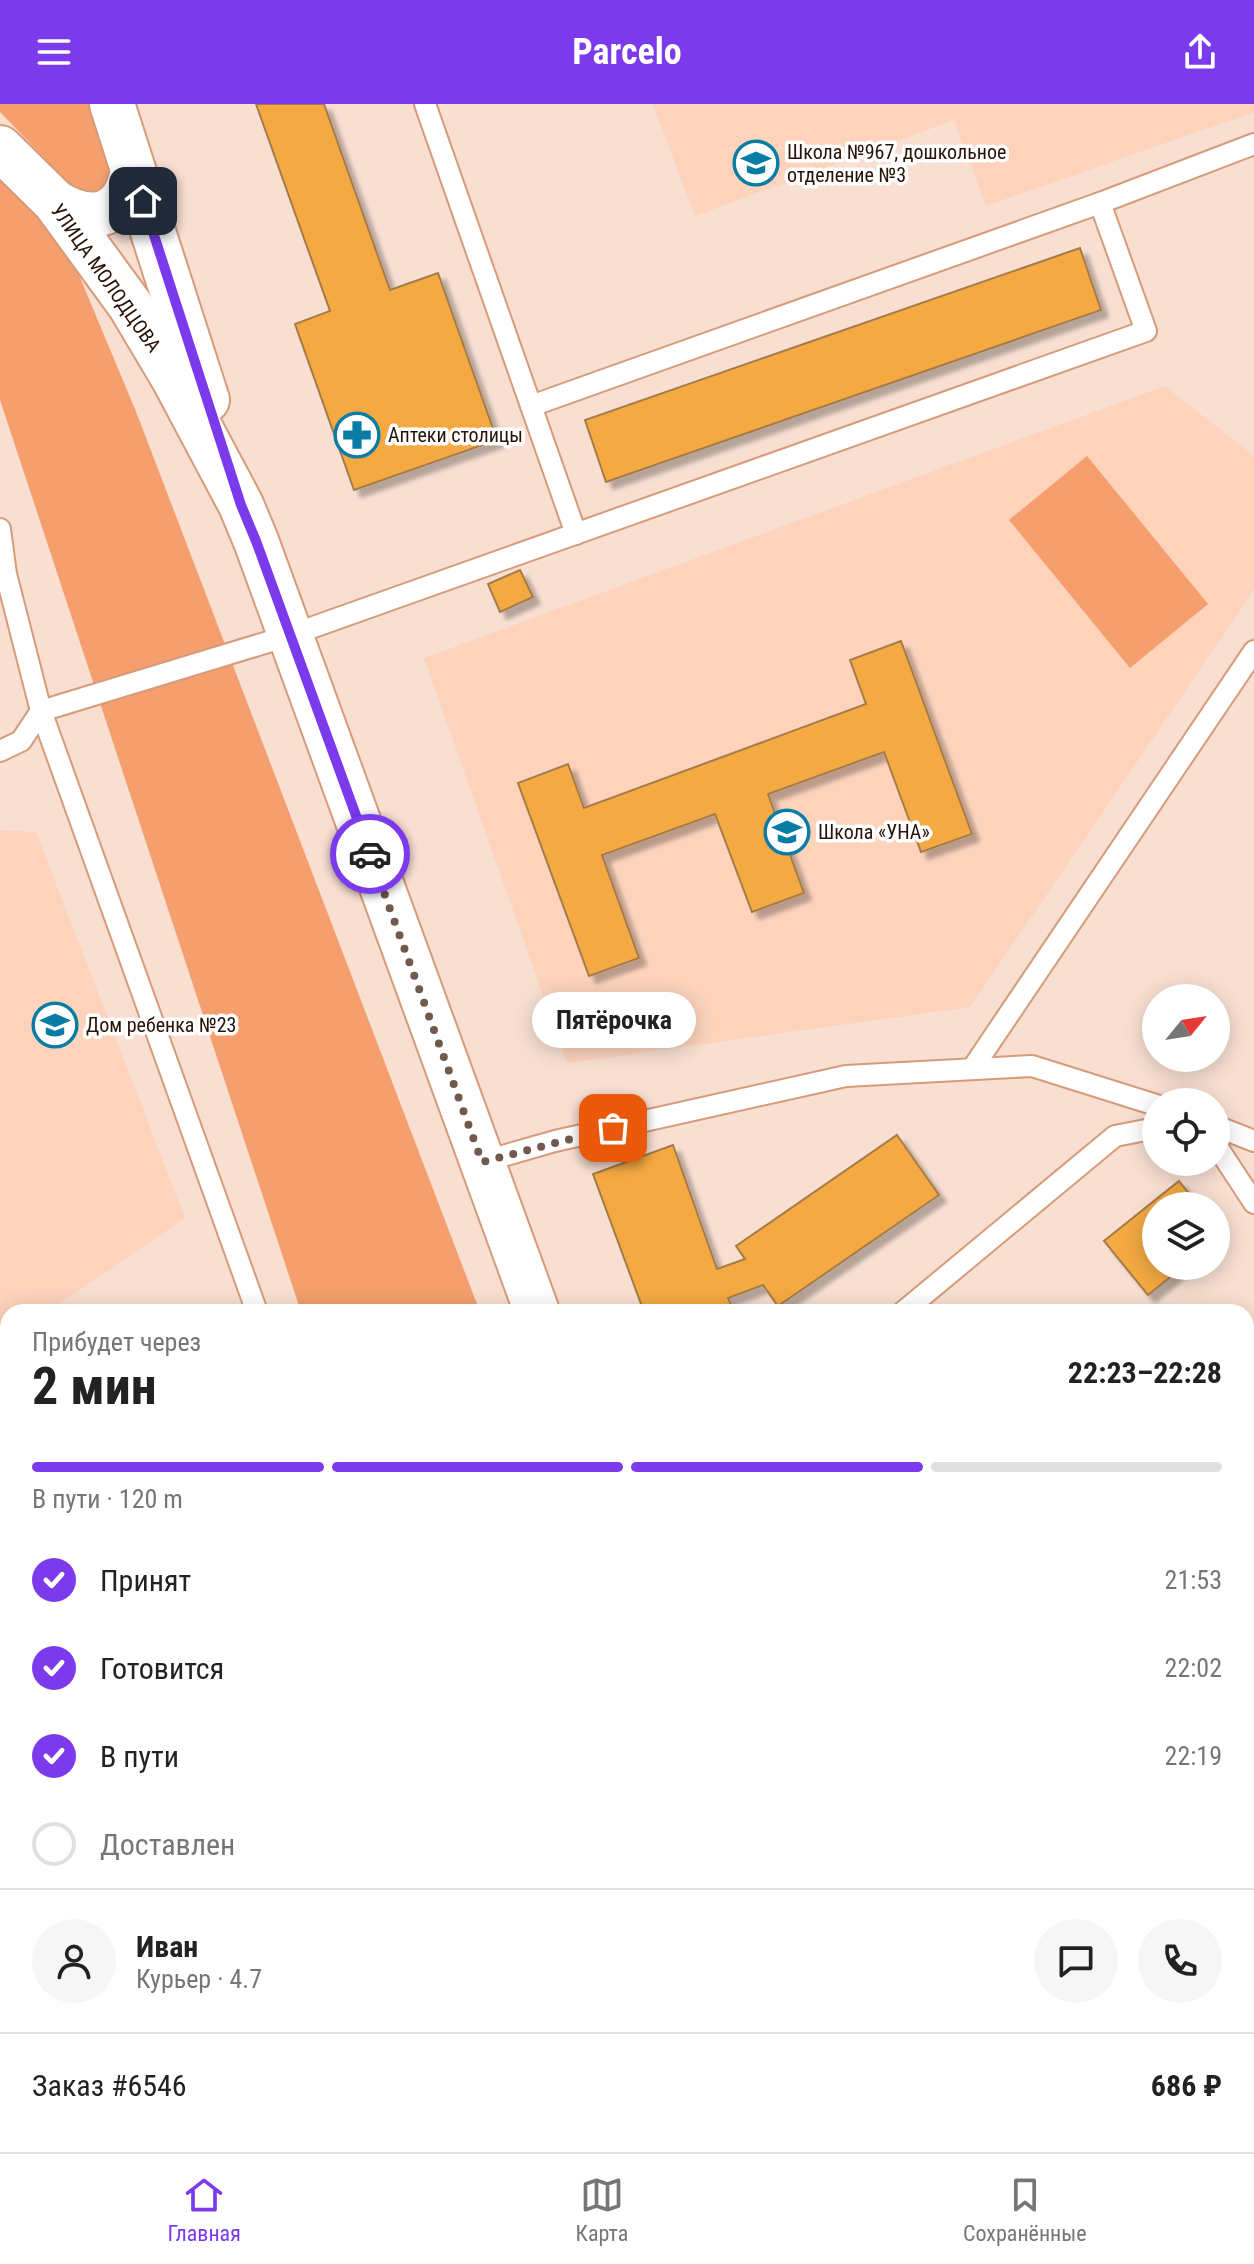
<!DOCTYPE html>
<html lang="ru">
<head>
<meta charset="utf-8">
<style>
	:root { --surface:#fff; --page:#f6f6f6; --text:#222; --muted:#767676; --line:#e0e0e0; --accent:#7c3aed }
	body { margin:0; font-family:"Roboto Condensed",sans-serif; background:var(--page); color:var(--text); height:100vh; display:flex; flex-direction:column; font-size:30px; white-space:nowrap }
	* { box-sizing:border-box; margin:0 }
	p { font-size:26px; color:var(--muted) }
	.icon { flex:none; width:44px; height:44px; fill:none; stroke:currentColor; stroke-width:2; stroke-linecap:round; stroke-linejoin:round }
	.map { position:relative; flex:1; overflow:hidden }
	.drawer { position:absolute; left:0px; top:1200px; width:1254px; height:848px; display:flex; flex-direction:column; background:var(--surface); border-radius:24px 24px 0 0; box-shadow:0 4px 20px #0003 }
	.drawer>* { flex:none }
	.needle { width:52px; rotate:60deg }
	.tools { position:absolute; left:1142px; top:880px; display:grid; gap:16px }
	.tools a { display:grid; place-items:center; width:88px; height:88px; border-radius:50%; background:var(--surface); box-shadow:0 4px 20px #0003; font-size:40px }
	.pin { position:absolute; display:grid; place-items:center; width:68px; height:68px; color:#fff; margin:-34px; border-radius:16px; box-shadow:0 4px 12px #0006 }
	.courier { position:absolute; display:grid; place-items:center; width:80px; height:80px; margin:-40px; border:6px solid #7c3aed; border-radius:50%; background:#fff; color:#222; box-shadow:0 2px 10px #0007 }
	.bubble { position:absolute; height:56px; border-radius:28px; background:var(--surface); box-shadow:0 4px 20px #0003; font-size:26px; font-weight:700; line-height:56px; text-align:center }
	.headline em { font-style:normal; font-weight:700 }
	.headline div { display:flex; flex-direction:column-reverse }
	.headline { display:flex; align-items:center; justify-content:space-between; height:136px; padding:0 32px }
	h1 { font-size:52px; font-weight:700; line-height:60px }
	.bar { display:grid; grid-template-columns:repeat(4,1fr); gap:12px 8px; align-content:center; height:96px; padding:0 32px }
	.bar i { height:10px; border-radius:6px; background:var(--line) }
	.bar .active { background:var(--accent) }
	.bar p { grid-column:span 4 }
	.line { display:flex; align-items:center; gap:20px; padding:0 32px; border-top:2px solid var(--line) }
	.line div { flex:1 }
	.round { display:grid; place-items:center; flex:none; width:84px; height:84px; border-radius:42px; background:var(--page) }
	ol { padding:0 32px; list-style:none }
	li { display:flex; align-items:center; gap:24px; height:88px }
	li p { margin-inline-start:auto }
	li .icon { padding:8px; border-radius:50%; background:var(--accent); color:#fff; stroke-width:4 }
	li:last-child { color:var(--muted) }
	li i { width:44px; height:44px; border:4px solid var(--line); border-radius:50% }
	header { display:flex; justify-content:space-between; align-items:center; height:104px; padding:0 32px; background:var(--accent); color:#fff; font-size:36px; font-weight:700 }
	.dock { display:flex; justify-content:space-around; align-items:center; height:112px; border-top:2px solid var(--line); background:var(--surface); font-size:22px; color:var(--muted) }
	.dock a { display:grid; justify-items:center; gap:4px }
	.dock .active { color:var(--accent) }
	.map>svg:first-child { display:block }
	.built { fill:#fdd3bc }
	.green { fill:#f49f6d }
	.building { fill:#f4a943; stroke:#a57c49; stroke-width:2; filter:url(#shadow) }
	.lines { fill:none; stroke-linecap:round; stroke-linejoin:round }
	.lane-casing { stroke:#d69b79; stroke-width:24 }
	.secondary-casing { stroke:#d69b79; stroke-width:48 }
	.lane { stroke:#fff; stroke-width:20 }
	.secondary { stroke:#fff; stroke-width:44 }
	.done { stroke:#715a4d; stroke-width:8; stroke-dasharray:0 14.4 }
	.route { stroke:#7c3aed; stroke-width:10 }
	.labels { text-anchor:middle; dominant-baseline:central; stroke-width:7; stroke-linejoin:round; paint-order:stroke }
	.poi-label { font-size:20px; fill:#281206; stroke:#fff; text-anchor:start }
	.street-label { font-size:20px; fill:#281206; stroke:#fff }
</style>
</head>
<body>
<header><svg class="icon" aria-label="menu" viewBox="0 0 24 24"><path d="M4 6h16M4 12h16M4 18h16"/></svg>Parcelo<svg class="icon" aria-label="share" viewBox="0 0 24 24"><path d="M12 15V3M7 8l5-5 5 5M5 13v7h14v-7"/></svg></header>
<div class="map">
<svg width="1254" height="2048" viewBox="0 0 1254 2048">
	<defs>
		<filter id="shadow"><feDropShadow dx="7" dy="7" stdDeviation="2" flood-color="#0004"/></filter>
	</defs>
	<rect width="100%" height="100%" fill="#f8dfd1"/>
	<g class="built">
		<path d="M 653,0 L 1254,0 L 1254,8 L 986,102 L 954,16 L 695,112 Z"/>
		<path d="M 1165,282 L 1254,352 L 1254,486 L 970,903 L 567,959 L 424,554 Z"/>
		<path d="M 0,726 L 36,728 L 185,1114 L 47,1208 L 8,1208 L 8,1235 L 0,1240 Z"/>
	</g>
	<g class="green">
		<path d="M 0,0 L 95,0 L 115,87 L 80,91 L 0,8 Z"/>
		<path d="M 0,77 L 58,130 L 79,171 L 137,310 L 480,1208 L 301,1208 L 0,296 Z"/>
		<path d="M 1087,352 L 1208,500 L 1130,564 L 1009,416 Z"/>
		<path d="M 8,1998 L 8,2040 L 78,2040 L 81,2048 L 0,2048 L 0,2001 Z"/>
		<path d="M 585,2040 L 793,2040 L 796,2048 L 587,2048 Z"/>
	</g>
	<g class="building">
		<path d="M 256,0 L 324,0 L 390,186 L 438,169 L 497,336 L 354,386 L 295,220 L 330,207 Z"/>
		<path d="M 1080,144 L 1101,206 L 606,378 L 585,316 Z"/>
		<path d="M 520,466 L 533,493 L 500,508 L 488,480 Z"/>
		<path d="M 901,537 L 972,730 L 921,748 L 884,648 L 768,690 L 804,789 L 752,808 L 715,710 L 602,751 L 639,854 L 589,872 L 518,679 L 568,660 L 584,704 L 866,600 L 850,556 Z"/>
		<path d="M 897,1031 L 939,1091 L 778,1202 L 763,1181 L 728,1194 L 734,1208 L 644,1208 L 593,1070 L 673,1041 L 717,1165 L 745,1155 L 736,1142 Z"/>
		<path d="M 1179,1077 L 1199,1102 L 1156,1102 L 1156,1162 L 1184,1162 L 1148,1191 L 1104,1137 Z"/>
		<path d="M 8,1392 L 8,1470 L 0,1456 L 0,1397 Z"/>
		<path d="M 5,1640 L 8,1644 L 8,1696 L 0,1700 L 0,1642 Z"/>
		<path d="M 1254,1875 L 1254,1972 L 1246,1974 L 1246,1876 Z"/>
		<path d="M 404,2040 L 509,2040 L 512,2047 L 407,2048 Z"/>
	</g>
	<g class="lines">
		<g class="lane-casing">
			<g id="lane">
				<path d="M 425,0 L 576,430"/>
				<path d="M 1100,99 L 1254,40"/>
				<path d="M 0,425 L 6,470 L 41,607 L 257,1208"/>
				<path d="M 0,647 L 21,637 L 41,607 L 291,531 L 1146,227 L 1100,99 L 531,302"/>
				<path d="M 972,965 L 1254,547"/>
				<path d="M 1216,1022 L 1254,1037"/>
				<path d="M 1216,1041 L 1254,1099"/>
				<path d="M 482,1058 L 555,1037 L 846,972 L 1032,962 L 1156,1001"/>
				<path d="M 903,1208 L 1115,1032 L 1156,1024"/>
				<path d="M 0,1340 L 8,1335"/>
				<path d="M 0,1535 L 8,1548"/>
				<path d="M 0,1604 L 8,1596"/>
				<path d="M 1246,1852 L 1254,1850"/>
				<path d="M 365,2040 L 368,2048"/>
				<path d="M 566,2040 L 569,2048"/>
			</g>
		</g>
		<g class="secondary-casing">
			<g id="secondary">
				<path d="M 112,0 L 207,296"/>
				<path d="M 0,44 L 55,98 L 130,201 L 174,275 L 241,401 L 256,437 L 537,1208"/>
				<path d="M 55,98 C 93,121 124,113 133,67"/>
				<path d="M 841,2040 L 844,2048"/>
			</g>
		</g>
		<use href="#lane" class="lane"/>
		<use href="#secondary" class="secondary"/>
	</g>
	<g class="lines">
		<path class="done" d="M 370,750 L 482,1058 L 613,1024"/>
		<path class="route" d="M 143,97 L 241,401 L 256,437 L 370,750"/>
	</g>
	<defs>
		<g id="school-ring" transform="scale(2.3)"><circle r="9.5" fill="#fff" stroke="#087ca4" stroke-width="1.5"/><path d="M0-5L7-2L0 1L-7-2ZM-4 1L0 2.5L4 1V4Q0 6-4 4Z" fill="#087ca4"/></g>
		<g id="pharmacy-ring" transform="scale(2.3)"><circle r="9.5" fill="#fff" stroke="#087ca4" stroke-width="1.5"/><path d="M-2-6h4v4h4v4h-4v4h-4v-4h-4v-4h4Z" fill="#087ca4"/></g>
	</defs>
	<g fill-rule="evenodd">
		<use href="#school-ring" x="756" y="59"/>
		<use href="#pharmacy-ring" x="357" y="331"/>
		<use href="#school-ring" x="787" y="728"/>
		<use href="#school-ring" x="55" y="921"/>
	</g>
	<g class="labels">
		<g class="poi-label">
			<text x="787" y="48">Школа №967, дошкольное<tspan x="787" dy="23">отделение №3</tspan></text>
			<text x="388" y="331">Аптеки столицы</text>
			<text x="818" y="728">Школа «УНА»</text>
			<text x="86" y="921">Дом ребенка №23</text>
		</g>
		<g class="street-label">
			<text transform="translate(106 174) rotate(55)">УЛИЦА МОЛОДЦОВА</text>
		</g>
	</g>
</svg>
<div class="tools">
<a><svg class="needle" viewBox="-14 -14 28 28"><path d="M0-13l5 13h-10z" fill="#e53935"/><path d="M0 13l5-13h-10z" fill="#767676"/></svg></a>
<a><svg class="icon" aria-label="locate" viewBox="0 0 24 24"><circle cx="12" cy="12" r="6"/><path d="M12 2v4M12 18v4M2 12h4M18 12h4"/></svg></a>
<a><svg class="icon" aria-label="layers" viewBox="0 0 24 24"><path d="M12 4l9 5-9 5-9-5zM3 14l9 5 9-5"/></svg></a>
</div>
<div class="pin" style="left:613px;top:1024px;background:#ea580c"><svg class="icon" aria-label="bag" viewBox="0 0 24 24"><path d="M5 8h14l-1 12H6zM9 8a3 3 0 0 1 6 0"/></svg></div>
<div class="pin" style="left:143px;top:97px;background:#1f2937"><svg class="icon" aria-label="home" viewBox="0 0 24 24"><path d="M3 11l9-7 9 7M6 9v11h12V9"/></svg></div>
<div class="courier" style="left:370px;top:750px"><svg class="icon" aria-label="car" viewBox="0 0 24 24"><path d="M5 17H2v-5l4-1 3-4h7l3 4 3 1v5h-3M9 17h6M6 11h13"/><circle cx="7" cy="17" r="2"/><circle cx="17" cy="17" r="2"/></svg></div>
<div class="bubble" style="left:532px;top:888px;width:164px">Пятёрочка</div>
<section class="drawer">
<div class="headline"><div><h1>2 мин</h1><p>Прибудет через</p></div><em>22:23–22:28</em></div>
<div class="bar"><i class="active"></i><i class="active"></i><i class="active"></i><i></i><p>В пути · 120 m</p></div>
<ol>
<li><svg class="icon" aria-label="check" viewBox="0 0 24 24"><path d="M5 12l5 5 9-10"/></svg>Принят<p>21:53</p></li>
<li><svg class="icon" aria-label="check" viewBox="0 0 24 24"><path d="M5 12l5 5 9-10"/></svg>Готовится<p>22:02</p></li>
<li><svg class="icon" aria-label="check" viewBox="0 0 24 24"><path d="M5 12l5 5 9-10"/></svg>В пути<p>22:19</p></li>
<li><i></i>Доставлен</li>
</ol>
<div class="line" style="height:144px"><a class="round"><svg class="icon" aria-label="person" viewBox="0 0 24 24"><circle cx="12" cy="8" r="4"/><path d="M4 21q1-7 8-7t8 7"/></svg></a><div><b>Иван</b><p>Курьер · 4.7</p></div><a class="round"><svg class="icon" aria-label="chat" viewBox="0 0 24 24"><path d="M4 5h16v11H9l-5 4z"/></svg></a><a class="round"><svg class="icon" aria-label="phone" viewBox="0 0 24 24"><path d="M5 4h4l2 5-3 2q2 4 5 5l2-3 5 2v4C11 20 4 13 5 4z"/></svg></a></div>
<div class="line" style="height:104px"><div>Заказ #6546</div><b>686 ₽</b></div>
</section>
</div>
<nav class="dock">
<a class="active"><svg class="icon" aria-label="home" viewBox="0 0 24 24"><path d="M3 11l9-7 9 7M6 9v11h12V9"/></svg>Главная</a>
<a><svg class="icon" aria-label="map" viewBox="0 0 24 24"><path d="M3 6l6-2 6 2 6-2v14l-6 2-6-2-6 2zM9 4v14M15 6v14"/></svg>Карта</a>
<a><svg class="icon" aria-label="saved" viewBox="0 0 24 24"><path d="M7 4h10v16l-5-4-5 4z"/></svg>Сохранённые</a>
</nav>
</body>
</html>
